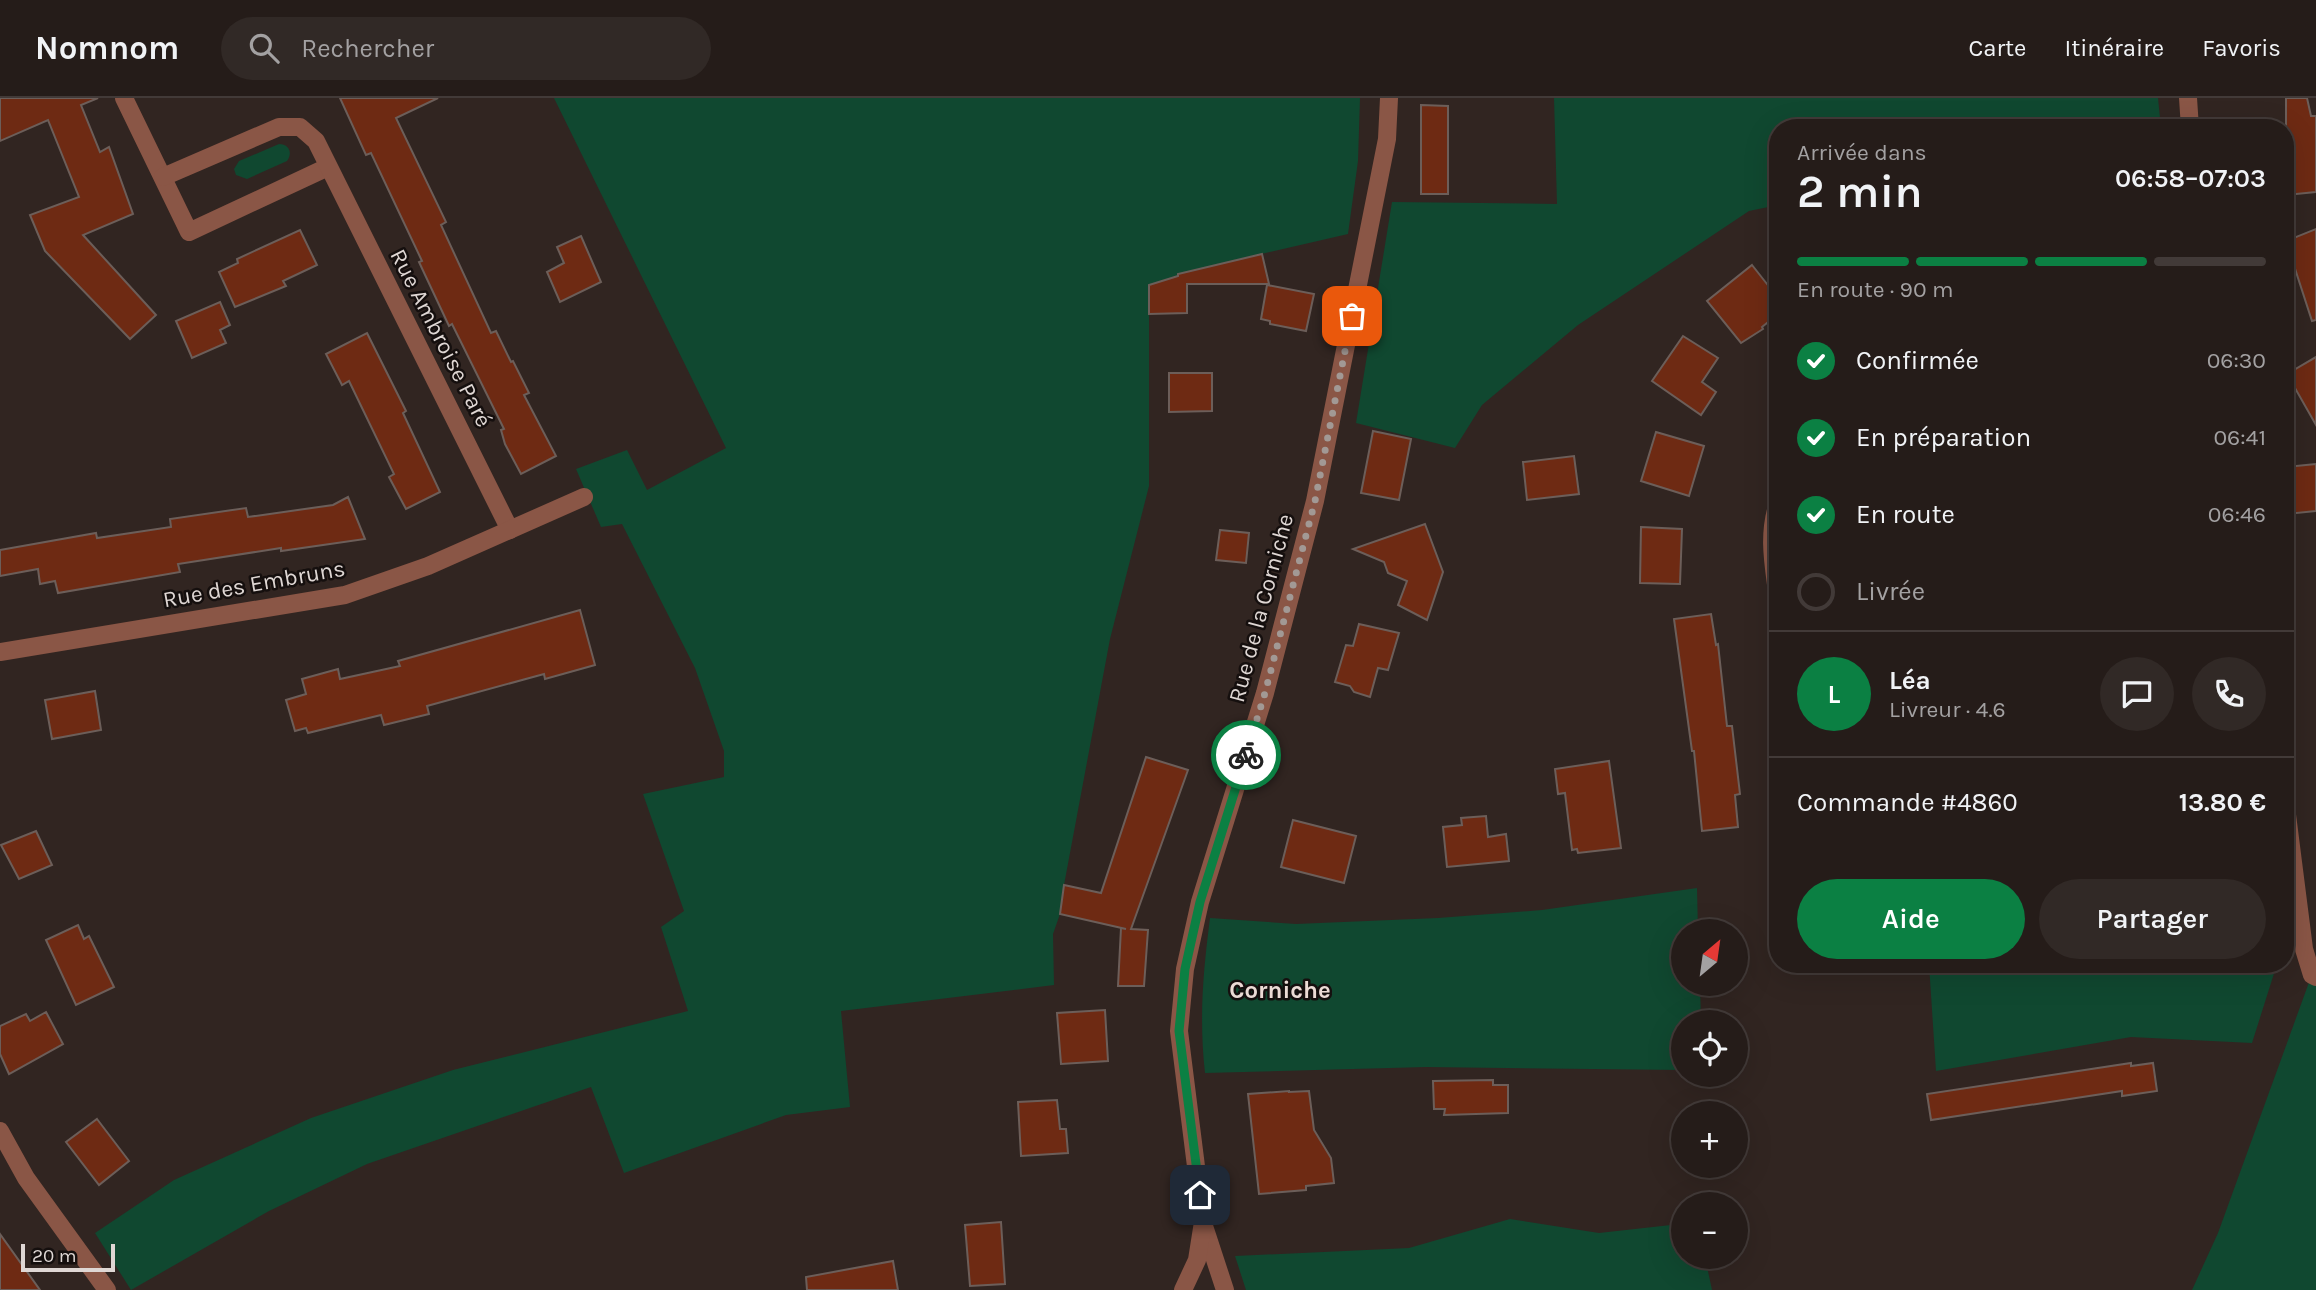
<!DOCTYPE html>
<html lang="fr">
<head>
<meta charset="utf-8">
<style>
	:root { --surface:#251c19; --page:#312926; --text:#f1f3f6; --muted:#a3a1a2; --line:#423a38; --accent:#0b8043 }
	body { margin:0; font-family:Karla,sans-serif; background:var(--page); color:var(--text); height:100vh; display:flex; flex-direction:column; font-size:26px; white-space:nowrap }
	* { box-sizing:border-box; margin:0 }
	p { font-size:23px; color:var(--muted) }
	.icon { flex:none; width:38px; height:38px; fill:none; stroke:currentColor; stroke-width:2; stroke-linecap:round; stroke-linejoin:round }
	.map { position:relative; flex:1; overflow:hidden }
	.sheet { position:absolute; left:1769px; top:21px; width:525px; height:854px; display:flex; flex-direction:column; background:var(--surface); border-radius:28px; box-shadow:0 7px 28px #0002,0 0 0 2px var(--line) }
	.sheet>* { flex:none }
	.needle { width:46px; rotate:29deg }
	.tools { position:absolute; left:1671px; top:821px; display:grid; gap:14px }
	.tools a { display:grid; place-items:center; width:77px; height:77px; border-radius:50%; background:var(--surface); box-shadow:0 7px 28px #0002,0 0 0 2px var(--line); font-size:35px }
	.scale { position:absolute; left:21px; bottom:18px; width:94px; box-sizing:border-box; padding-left:7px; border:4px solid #dfd7d4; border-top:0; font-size:19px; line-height:24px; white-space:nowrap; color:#dfd7d4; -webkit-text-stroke:5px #150f0e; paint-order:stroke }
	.pin { position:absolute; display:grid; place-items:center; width:60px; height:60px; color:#fff; margin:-30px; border-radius:14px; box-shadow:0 4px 10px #0006 }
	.courier { position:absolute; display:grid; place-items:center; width:70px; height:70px; margin:-35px; border:5px solid #0b8043; border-radius:50%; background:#fff; color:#222; box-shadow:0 2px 9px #0007 }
	.summary em { font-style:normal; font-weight:600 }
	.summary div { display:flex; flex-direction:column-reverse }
	.summary { display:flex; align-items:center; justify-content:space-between; height:119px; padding:0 28px }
	h1 { font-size:46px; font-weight:600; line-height:52px }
	.bar { display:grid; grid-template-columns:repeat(4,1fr); gap:10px 7px; align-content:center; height:84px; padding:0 28px }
	.bar i { height:9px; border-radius:5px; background:var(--line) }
	.bar .on { background:var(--accent) }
	.bar p { grid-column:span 4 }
	.line { display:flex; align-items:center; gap:18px; padding:0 28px; border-top:2px solid var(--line) }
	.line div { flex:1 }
	.round { display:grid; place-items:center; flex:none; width:74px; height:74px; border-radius:37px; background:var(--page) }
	ol { padding:0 28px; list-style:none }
	li { display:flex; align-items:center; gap:21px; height:77px }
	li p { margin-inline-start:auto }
	li .icon { padding:7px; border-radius:50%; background:var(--accent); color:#fff; stroke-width:4 }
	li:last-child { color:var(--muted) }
	li i { width:38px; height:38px; border:4px solid var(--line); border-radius:50% }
	.primary-button { display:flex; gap:14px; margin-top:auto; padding:14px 28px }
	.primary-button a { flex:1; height:80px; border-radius:42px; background:var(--accent); color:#fff; font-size:28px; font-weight:600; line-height:80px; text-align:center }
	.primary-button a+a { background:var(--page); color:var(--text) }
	header { display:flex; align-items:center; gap:42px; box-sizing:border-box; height:98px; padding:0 35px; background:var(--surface); border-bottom:2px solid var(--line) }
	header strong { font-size:33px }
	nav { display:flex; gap:38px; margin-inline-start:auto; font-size:24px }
	.search { width:490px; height:63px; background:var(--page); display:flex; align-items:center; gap:18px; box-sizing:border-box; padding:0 24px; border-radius:38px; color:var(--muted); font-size:26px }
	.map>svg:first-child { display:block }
	.green { fill:#104830 }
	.building { fill:#6e2a13; stroke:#6c5e59; stroke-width:2 }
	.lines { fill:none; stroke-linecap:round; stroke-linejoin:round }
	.minor { stroke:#8a5646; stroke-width:18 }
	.tertiary { stroke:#8a5646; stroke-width:18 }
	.done { stroke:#a29995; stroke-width:7; stroke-dasharray:0 12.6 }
	.route { stroke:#0b8043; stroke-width:9 }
	.labels { text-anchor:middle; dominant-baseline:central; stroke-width:5; stroke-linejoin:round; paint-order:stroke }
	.street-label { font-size:23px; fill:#dfd7d4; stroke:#150f0e }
	.neighbourhood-label { font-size:24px; font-weight:bold; fill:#ebdbd5; stroke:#150f0e }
</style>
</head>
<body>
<header>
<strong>Nomnom</strong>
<div class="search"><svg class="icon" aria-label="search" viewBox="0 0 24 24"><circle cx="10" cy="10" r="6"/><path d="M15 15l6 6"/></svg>Rechercher</div>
<nav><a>Carte</a><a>Itinéraire</a><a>Favoris</a></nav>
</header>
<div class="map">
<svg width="2316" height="1192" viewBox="0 0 2316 1192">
	<rect width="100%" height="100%" fill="#312521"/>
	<g class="green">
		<path d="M 554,0 L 1360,0 L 1358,63 L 1348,136 L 1222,165 L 1149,187 L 1149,388 L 1110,541 L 1064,787 L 1060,816 L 1053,836 L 1054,887 L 841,913 L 850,1009 L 786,1017 L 624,1075 L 591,989 L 367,1066 L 269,1113 L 131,1192 L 95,1135 L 174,1082 L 311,1020 L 453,972 L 688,913 L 661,829 L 684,813 L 643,696 L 724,679 L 724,653 L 695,570 L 622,426 L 601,429 L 576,371 L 627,352 L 647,392 L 726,350 Z"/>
		<path d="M 1554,0 L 2158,0 L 2161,30 L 1778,30 L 1778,107 L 1749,113 L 1578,227 L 1482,307 L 1455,350 L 1356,325 L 1392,104 L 1557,106 Z"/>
		<path d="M 279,46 C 289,46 293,55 287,63 L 247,81 L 236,77 L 234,71 L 239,63 Z"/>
		<path d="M 1697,790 L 1698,833 L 1684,833 L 1684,886 L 1700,886 L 1701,924 L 1684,924 L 1683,972 L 1426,969 L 1205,975 C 1199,920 1203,875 1210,820 L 1296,826 L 1438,820 L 1542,812 Z"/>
		<path d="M 2316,865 L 2316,1192 L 2192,1192 L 2218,1135 Z"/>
		<path d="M 1929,866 L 2277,866 L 2252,945 L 2131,939 L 1936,973 Z"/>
		<path d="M 1510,1121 L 1599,1135 L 1671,1127 L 1683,1123 L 1684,1158 L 1705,1159 L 1712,1192 L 1246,1192 L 1235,1158 L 1409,1150 Z"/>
	</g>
	<g class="building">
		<path d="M 0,0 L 98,0 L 81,7 L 100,54 L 109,49 L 133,116 L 83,137 L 156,217 L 130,241 L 45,153 L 30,117 L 79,99 L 48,22 L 0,43 Z"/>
		<path d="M 340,0 L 438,0 L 396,20 L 446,124 L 441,127 L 491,235 L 496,233 L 511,264 L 513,263 L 529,295 L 524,297 L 556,358 L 521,376 L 505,346 L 501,332 L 504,331 L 452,226 L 449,228 L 419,164 L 422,163 L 371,55 L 366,57 Z"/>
		<path d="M 2286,0 L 2307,0 L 2311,18 L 2316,18 L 2316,94 L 2286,97 Z"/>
		<path d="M 1421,7 L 1448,8 L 1448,96 L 1421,96 Z"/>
		<path d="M 2316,131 L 2316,222 L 2312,223 L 2286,143 Z"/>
		<path d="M 300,132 L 317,167 L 283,183 L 286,188 L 235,209 L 219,174 L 238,165 L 237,161 Z"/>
		<path d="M 581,138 L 601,184 L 560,204 L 547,174 L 564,165 L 557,149 Z"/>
		<path d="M 1262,156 L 1269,186 L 1187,186 L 1187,215 L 1149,216 L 1149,187 L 1178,178 L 1178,176 Z"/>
		<path d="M 1752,167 L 1778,200 L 1778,216 L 1762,229 L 1763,231 L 1741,245 L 1707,203 Z"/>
		<path d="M 1267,187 L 1314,196 L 1306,233 L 1270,226 L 1270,223 L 1261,221 Z"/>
		<path d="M 220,204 L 230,227 L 220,232 L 226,245 L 192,260 L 176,223 Z"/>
		<path d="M 367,235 L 406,313 L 403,315 L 440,394 L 406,411 L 389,379 L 394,376 L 349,283 L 342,287 L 326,256 Z"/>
		<path d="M 1683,238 L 1718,260 L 1702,284 L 1716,294 L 1701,317 L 1652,283 Z"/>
		<path d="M 2316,259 L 2316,327 L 2287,276 Z"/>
		<path d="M 1169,275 L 1212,275 L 1212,313 L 1169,314 Z"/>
		<path d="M 1373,333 L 1411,341 L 1399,402 L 1361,395 Z"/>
		<path d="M 1656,334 L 1704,348 L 1689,398 L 1641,383 Z"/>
		<path d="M 1574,358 L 1579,396 L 1527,402 L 1523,364 Z"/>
		<path d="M 2316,366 L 2316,413 L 2287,416 L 2286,369 Z"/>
		<path d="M 348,399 L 365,441 L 281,453 L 281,450 L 178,466 L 180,474 L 58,495 L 55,483 L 40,486 L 38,471 L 0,478 L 0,452 L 96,435 L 97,440 L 171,429 L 170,421 L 246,410 L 248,419 L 333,407 Z"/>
		<path d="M 1425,426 L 1443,474 L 1427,522 L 1398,507 L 1407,483 L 1388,475 L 1384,464 L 1353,451 Z"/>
		<path d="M 1641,429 L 1682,431 L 1680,486 L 1640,485 Z"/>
		<path d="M 1220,432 L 1249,435 L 1246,465 L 1216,462 Z"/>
		<path d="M 580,512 L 595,567 L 545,581 L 544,576 L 427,608 L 429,616 L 384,627 L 381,617 L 308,635 L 306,630 L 295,633 L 286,602 L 306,596 L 302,581 L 338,571 L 340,581 L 400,568 L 398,563 Z"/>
		<path d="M 1711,516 L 1716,547 L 1718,546 L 1727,628 L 1732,628 L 1740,696 L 1735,697 L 1738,729 L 1702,733 L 1694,653 L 1692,653 L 1674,521 Z"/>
		<path d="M 1359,526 L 1399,535 L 1388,572 L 1378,570 L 1370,599 L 1354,594 L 1350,588 L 1335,584 L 1346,547 L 1353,548 Z"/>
		<path d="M 95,593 L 101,632 L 52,641 L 45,602 Z"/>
		<path d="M 1146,659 L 1188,672 L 1131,831 L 1148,832 L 1144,888 L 1118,888 L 1121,830 L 1126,831 L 1060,816 L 1064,787 L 1101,795 Z"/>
		<path d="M 1609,663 L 1621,750 L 1578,755 L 1577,751 L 1572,752 L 1565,695 L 1558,696 L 1555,671 Z"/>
		<path d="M 1486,718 L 1488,739 L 1506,736 L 1509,763 L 1447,769 L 1443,729 L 1462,727 L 1461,720 Z"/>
		<path d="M 1293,722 L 1356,738 L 1344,785 L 1281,769 Z"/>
		<path d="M 36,733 L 52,767 L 19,781 L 1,747 Z"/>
		<path d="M 78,827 L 84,841 L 89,838 L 114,889 L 76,907 L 46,842 Z"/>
		<path d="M 1105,912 L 1108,963 L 1061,966 L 1057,915 Z"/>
		<path d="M 46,914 L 63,946 L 9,976 L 0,956 L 0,928 L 26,916 L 30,923 Z"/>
		<path d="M 2131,965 L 2131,968 L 2153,965 L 2157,993 L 2122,998 L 2122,993 L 1931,1022 L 1927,996 Z"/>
		<path d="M 1493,982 L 1493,987 L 1508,987 L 1508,1015 L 1444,1017 L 1445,1011 L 1434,1011 L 1433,983 Z"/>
		<path d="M 1289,993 L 1289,994 L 1309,993 L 1314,1032 L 1331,1060 L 1334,1085 L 1306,1088 L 1306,1092 L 1259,1096 L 1248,996 Z"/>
		<path d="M 1057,1002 L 1060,1031 L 1066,1031 L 1068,1055 L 1021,1058 L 1018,1004 Z"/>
		<path d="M 97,1021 L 129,1063 L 99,1087 L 66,1044 Z"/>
		<path d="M 1001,1124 L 1005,1186 L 970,1188 L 965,1127 Z"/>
		<path d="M 0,1136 L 40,1192 L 0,1192 Z"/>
		<path d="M 893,1163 L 898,1192 L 807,1192 L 806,1179 Z"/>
	</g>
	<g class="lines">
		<g class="minor">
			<path d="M 124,0 L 189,134 L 328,69"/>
			<path d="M 2188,0 L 2190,30"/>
			<path d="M 163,79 L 279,29 L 300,29 L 316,43 L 510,432"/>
			<path d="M 1778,405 C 1767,439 1774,468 1778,502"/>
			<path d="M 0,554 L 345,497 L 428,468 L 584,399"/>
			<path d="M 2286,709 L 2304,851 L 2312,877 L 2316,879"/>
			<path d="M 0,1033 L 26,1080 L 107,1192"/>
		</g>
		<g class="tertiary">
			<path d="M 1204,1128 L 1225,1192"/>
			<path d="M 1183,1192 L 1197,1162 L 1203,1124 L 1179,933 L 1185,871 L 1200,804 L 1265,595 L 1315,403 L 1387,41 L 1389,0"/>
		</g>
	</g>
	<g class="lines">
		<path class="done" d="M 1246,657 L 1265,595 L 1315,403 L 1352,218"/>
		<path class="route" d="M 1200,1097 L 1179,933 L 1185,871 L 1200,804 L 1246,657"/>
	</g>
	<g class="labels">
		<g class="street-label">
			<text transform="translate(441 240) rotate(63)">Rue Ambroise Paré</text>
			<text transform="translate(254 486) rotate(-10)">Rue des Embruns</text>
			<text transform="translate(1261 510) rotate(-75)">Rue de la Corniche</text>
		</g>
		<g class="neighbourhood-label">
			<text x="1280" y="892">Corniche</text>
		</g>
	</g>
</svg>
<div class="tools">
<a><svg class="needle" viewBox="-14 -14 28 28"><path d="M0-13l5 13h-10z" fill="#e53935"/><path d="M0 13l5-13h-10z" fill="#a3a1a2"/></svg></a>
<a><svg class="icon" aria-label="locate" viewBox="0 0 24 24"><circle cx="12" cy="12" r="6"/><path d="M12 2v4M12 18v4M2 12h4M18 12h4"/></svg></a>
<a>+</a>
<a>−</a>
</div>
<div class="scale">20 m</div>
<div class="pin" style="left:1352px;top:218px;background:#ea580c"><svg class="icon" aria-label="bag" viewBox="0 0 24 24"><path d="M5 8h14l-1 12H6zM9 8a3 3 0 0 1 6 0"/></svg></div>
<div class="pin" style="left:1200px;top:1097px;background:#1f2937"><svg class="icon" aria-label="home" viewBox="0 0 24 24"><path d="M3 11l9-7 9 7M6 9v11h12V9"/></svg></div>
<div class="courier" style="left:1246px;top:657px"><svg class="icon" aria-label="bike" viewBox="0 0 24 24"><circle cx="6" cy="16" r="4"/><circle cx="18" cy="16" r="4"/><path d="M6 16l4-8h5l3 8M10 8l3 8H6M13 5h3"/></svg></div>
<section class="sheet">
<div class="summary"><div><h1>2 min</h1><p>Arrivée dans</p></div><em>06:58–07:03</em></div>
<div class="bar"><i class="on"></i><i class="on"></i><i class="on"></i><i></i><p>En route · 90 m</p></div>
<ol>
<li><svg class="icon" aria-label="check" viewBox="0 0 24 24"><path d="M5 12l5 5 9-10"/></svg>Confirmée<p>06:30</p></li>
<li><svg class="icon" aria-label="check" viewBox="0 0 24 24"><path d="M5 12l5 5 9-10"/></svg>En préparation<p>06:41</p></li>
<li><svg class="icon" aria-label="check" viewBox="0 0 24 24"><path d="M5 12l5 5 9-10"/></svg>En route<p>06:46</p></li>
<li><i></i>Livrée</li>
</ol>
<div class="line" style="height:126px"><b class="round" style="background:var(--accent);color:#fff">L</b><div><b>Léa</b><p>Livreur · 4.6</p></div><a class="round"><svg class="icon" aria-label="chat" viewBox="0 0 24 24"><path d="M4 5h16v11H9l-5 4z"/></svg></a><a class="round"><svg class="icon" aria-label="phone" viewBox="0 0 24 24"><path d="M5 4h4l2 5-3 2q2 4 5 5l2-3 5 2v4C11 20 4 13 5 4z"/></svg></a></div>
<div class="line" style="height:91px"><div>Commande #4860</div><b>13.80 €</b></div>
<div class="primary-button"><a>Aide</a><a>Partager</a></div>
</section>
</div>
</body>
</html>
